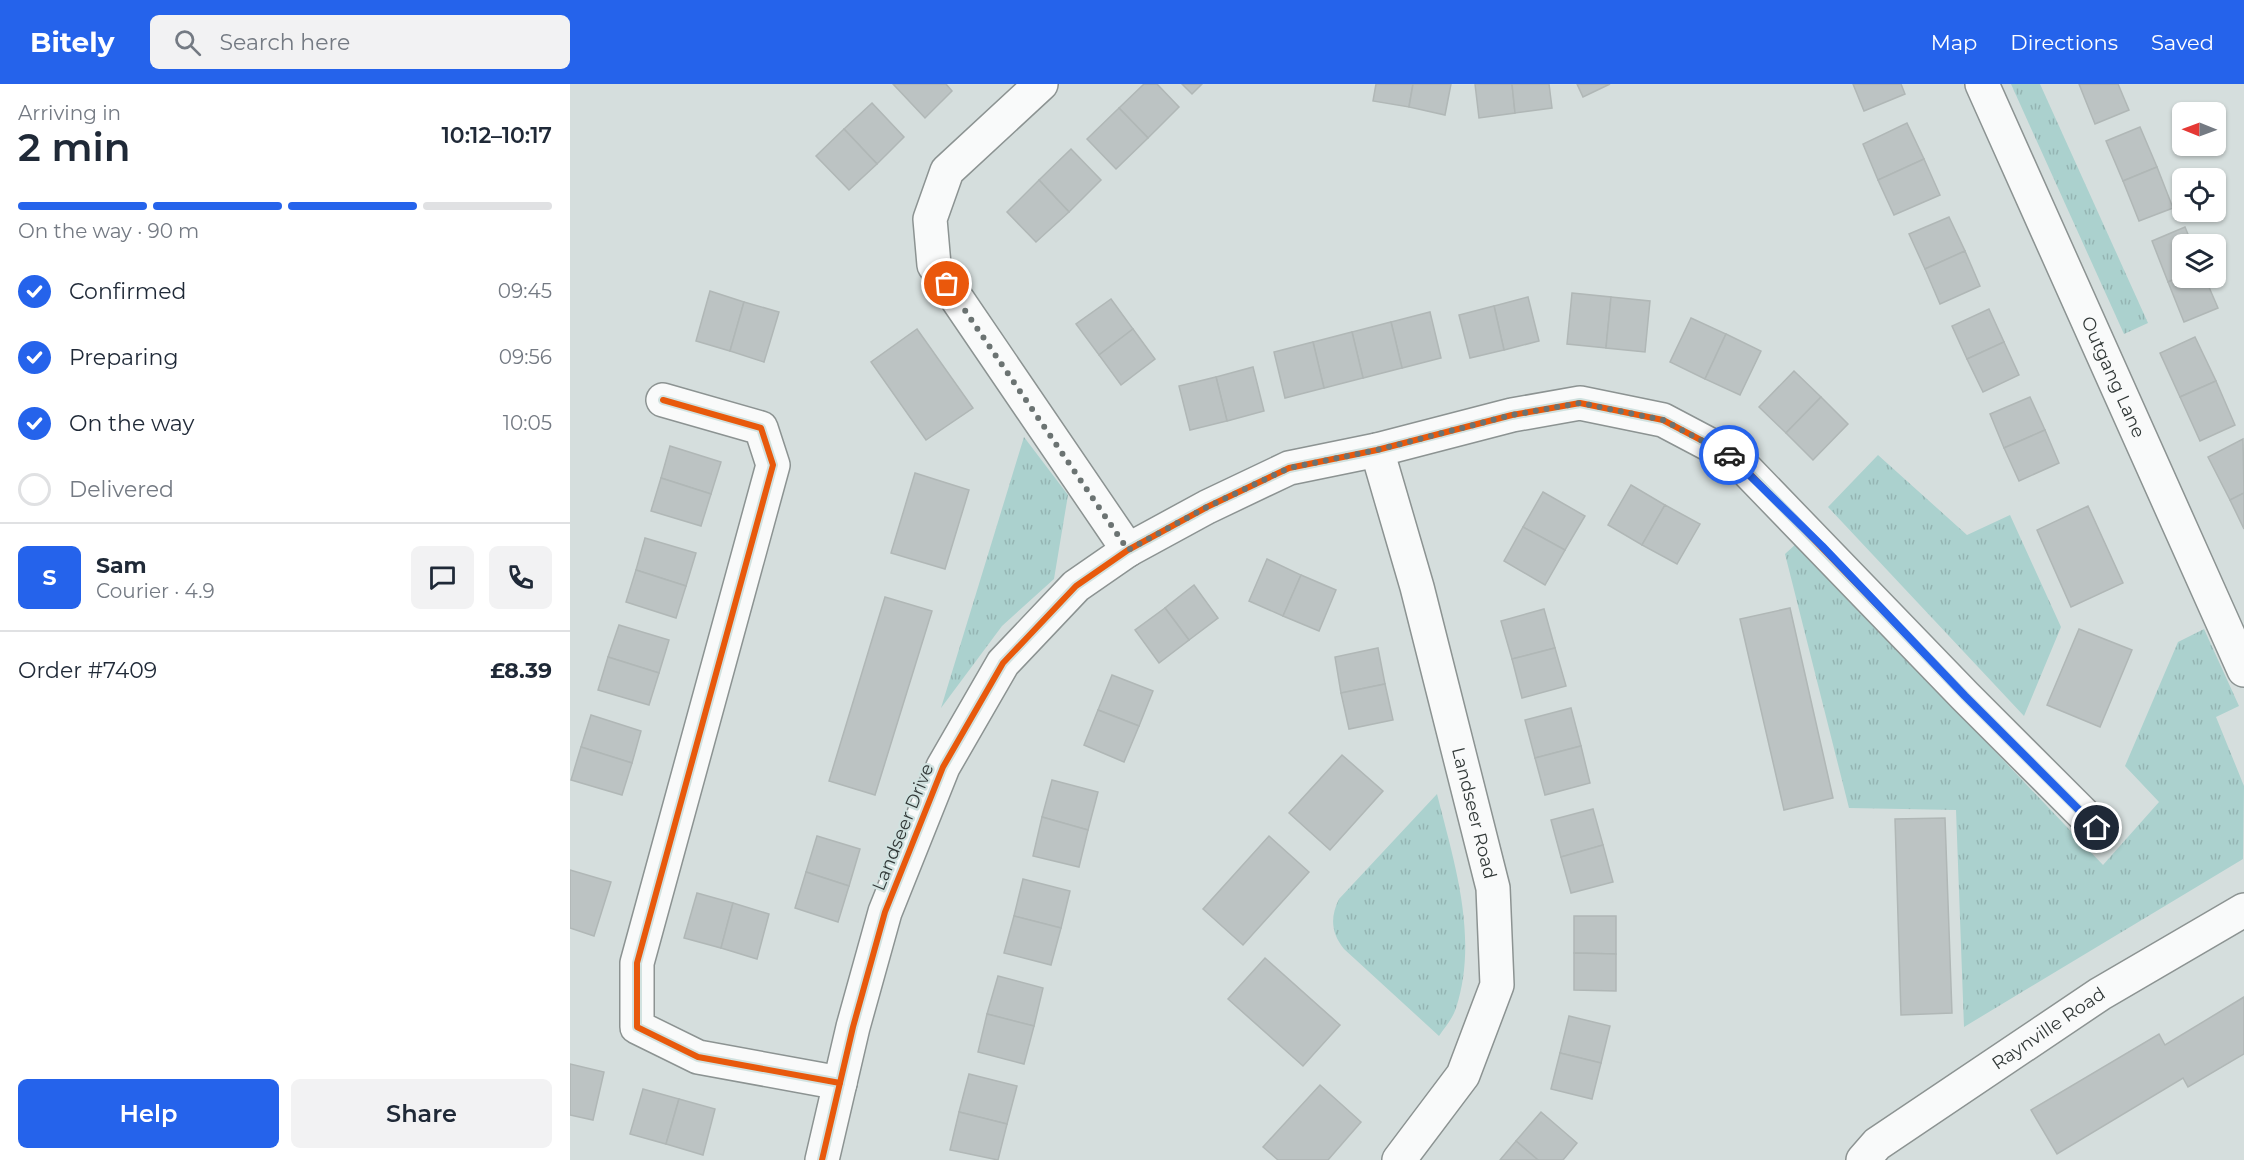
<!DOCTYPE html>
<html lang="en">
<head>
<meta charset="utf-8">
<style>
	:root { --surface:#fff; --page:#f2f2f3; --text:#1f2937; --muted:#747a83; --line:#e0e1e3; --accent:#2563eb }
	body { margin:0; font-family:Montserrat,sans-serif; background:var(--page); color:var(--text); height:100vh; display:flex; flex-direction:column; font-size:22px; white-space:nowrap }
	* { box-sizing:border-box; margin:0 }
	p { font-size:20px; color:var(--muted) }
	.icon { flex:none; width:33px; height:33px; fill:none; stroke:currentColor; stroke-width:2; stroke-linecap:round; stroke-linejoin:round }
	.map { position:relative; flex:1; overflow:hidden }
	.panel { display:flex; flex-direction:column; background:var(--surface); width:570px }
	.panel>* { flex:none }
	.needle { width:39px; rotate:271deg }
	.controls { position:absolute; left:1602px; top:18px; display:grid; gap:12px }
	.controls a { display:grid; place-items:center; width:54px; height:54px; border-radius:9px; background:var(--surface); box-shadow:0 2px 4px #0004; font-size:30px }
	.pin { position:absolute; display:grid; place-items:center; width:51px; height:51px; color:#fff; margin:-26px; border:3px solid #fff; border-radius:50%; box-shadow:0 2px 6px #0007 }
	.courier { position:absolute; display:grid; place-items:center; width:60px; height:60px; margin:-30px; border:4px solid #2563eb; border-radius:50%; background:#fff; color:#222; box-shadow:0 2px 8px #0007 }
	.headline em { font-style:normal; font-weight:600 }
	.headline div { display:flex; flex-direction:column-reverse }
	.headline { display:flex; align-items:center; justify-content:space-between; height:102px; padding:0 18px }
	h1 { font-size:39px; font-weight:600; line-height:45px }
	.bar { display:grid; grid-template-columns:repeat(4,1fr); gap:9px 6px; align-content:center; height:72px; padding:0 18px }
	.bar i { height:8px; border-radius:4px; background:var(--line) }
	.bar .current { background:var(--accent) }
	.bar p { grid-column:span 4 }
	.line { display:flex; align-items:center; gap:15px; padding:0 18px; border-top:2px solid var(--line) }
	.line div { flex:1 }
	.round { display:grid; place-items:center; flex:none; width:63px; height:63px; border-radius:9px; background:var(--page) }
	ol { padding:0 18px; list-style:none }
	li { display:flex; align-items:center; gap:18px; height:66px }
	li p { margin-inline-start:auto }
	li .icon { padding:6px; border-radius:50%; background:var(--accent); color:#fff; stroke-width:4 }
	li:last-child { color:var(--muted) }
	li i { width:33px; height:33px; border:3px solid var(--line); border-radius:50% }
	.primary-button { display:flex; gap:12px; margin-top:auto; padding:12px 18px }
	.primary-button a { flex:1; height:69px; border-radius:9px; background:var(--accent); color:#fff; font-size:24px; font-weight:600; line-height:69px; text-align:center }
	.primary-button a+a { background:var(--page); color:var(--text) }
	header { display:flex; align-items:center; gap:36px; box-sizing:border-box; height:84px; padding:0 30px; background:var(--accent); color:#fff }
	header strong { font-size:28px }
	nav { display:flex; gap:33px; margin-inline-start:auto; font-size:21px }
	.search { width:420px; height:54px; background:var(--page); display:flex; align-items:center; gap:15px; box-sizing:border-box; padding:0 21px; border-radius:9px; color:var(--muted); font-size:22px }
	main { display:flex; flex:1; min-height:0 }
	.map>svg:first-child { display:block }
	.grass { fill:url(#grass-tufts) }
	.building { fill:#bcc3c3; stroke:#b0b7b6; stroke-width:1.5 }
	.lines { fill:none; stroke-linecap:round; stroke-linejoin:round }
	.street-casing { stroke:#8c9392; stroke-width:36 }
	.secondary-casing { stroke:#8c9392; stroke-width:36 }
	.street { stroke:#f9fafa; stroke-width:33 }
	.secondary { stroke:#f9fafa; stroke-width:33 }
	.cycleway-casing { stroke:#d1e2e0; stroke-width:10 }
	.cycleway { stroke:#e8590c; stroke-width:6 }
	.done { stroke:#6b7372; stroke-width:6; stroke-dasharray:0 10.8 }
	.route { stroke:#2563eb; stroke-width:8 }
	.labels { text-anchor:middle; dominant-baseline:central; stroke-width:4.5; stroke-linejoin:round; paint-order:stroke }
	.street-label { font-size:18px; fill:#323938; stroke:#d1e2e0 }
</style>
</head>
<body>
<header>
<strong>Bitely</strong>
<div class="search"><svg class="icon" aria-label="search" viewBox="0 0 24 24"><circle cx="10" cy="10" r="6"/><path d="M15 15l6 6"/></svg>Search here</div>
<nav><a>Map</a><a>Directions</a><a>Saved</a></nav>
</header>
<main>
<section class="panel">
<div class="headline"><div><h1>2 min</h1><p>Arriving in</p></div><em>10:12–10:17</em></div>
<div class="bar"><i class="current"></i><i class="current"></i><i class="current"></i><i></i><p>On the way · 90 m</p></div>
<ol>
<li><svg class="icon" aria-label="check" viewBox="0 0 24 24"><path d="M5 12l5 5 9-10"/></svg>Confirmed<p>09:45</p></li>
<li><svg class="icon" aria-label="check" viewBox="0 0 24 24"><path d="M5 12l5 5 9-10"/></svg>Preparing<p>09:56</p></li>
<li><svg class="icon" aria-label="check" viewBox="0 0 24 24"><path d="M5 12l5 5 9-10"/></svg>On the way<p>10:05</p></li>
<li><i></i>Delivered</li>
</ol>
<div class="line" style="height:108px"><b class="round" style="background:var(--accent);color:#fff">S</b><div><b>Sam</b><p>Courier · 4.9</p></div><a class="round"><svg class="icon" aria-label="chat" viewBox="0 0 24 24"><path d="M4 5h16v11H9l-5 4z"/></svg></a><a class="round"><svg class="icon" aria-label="phone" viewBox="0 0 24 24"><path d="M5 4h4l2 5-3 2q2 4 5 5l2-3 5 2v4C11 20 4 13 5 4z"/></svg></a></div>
<div class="line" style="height:78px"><div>Order #7409</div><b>£8.39</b></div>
<div class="primary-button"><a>Help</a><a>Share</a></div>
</section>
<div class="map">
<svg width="1674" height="1076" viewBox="0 0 1674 1076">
	<defs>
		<pattern id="grass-tufts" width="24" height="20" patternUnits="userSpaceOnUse" patternTransform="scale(1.5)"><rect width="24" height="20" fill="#abd1ce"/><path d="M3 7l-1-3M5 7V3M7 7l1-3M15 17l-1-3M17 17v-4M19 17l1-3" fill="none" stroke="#94b4b2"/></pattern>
	</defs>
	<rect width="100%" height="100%" fill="#d5dedd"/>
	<g class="grass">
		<path d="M 1441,0 L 1470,0 L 1578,239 L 1554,250 Z"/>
		<path d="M 454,353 L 498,411 L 484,495 L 432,542 L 371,624 Z"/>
		<path d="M 1308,371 L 1397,451 L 1440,431 L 1491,543 L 1454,632 L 1258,423 Z"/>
		<path d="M 1227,459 L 1533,781 L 1589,718 L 1555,682 L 1608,558 L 1634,545 L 1669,622 L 1646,633 L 1674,702 L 1673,775 L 1394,943 L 1386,726 L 1279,724 L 1215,470 Z"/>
		<path d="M 867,710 C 884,778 909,853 886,924 C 883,934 875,943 869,952 L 774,865 C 761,849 760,833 769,815 Z"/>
	</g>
	<g class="building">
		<path d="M 323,0 L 376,0 L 382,7 L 355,34 Z"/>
		<path d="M 574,0 L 587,0 L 609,23 L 578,54 L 549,24 Z"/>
		<path d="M 612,0 L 632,0 L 622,10 Z"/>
		<path d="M 806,0 L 843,0 L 839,23 L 803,17 Z"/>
		<path d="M 843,0 L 881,0 L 875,31 L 839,23 Z"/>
		<path d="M 905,0 L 942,0 L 945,29 L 909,34 Z"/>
		<path d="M 942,0 L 979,0 L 982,24 L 945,29 Z"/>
		<path d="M 1007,0 L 1040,0 L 1013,13 Z"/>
		<path d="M 1283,0 L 1331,0 L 1335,10 L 1294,27 Z"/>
		<path d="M 1509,0 L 1548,0 L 1559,26 L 1525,40 Z"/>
		<path d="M 302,19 L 334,53 L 307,80 L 274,45 Z"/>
		<path d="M 549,24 L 578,54 L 546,85 L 517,55 Z"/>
		<path d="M 1337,39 L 1354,75 L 1308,96 L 1293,60 Z"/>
		<path d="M 1570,43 L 1587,83 L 1553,97 L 1536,57 Z"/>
		<path d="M 274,45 L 307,80 L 279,106 L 246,72 Z"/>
		<path d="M 501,65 L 531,96 L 499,128 L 469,96 Z"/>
		<path d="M 1354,75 L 1370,111 L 1324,131 L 1308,96 Z"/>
		<path d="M 1587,83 L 1603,124 L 1569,137 L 1553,97 Z"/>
		<path d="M 469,96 L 499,128 L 466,158 L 437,128 Z"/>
		<path d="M 1379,133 L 1395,167 L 1355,185 L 1339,150 Z"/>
		<path d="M 1615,143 L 1622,160 L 1612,160 L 1612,192 L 1598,198 L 1582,157 Z"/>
		<path d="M 1395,167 L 1410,202 L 1370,220 L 1355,185 Z"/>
		<path d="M 1612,192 L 1635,194 L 1648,224 L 1614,238 L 1598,198 Z"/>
		<path d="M 140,207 L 174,218 L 160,267 L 126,257 Z"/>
		<path d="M 1002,209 L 1041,213 L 1036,264 L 997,260 Z"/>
		<path d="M 958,213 L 969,257 L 934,266 L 924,222 Z"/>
		<path d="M 1041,213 L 1080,217 L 1075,268 L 1036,264 Z"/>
		<path d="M 541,215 L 563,245 L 529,271 L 506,240 Z"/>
		<path d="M 174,218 L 209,228 L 194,278 L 160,267 Z"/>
		<path d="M 924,222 L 934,266 L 900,274 L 889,231 Z"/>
		<path d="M 1419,225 L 1434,258 L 1397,275 L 1382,242 Z"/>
		<path d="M 860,228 L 871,274 L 832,284 L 821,238 Z"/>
		<path d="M 1121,234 L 1156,250 L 1135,295 L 1100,278 Z"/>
		<path d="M 821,238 L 832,284 L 793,294 L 782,248 Z"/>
		<path d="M 347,245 L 403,324 L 356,356 L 301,278 Z"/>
		<path d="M 563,245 L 585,275 L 551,301 L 529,271 Z"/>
		<path d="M 782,248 L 793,294 L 754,304 L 743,258 Z"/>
		<path d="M 1156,250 L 1191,267 L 1170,311 L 1135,295 Z"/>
		<path d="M 1625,253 L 1646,297 L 1610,313 L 1590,269 Z"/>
		<path d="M 743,258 L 754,304 L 715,314 L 704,268 Z"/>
		<path d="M 1434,258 L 1449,291 L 1413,308 L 1397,275 Z"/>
		<path d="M 683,283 L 694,327 L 657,337 L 646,293 Z"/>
		<path d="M 1224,287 L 1251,313 L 1216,349 L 1189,323 Z"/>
		<path d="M 646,293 L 657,337 L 620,346 L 609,302 Z"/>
		<path d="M 1646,297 L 1665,341 L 1630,357 L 1610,313 Z"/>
		<path d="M 1251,313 L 1278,340 L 1243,376 L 1216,349 Z"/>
		<path d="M 1460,313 L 1475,346 L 1434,364 L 1420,330 Z"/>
		<path d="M 1475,346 L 1489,379 L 1449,397 L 1434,364 Z"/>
		<path d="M 1673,355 L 1674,409 L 1660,416 L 1638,373 Z"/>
		<path d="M 100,362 L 151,378 L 141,410 L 91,394 Z"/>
		<path d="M 345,389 L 399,406 L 375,485 L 321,469 Z"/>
		<path d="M 91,394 L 141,410 L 131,442 L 81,427 Z"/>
		<path d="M 1061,401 L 1095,421 L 1072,461 L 1038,441 Z"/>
		<path d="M 973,408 L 1015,432 L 995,466 L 953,443 Z"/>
		<path d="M 1674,409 L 1674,445 L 1660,416 Z"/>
		<path d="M 1095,421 L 1130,440 L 1107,480 L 1072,461 Z"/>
		<path d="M 1518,422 L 1553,499 L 1501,523 L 1467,446 Z"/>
		<path d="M 953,443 L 995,466 L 975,501 L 934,477 Z"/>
		<path d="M 75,454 L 126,469 L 116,502 L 66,486 Z"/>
		<path d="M 697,475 L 731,491 L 713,532 L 679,517 Z"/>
		<path d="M 66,486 L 116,502 L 106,534 L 56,518 Z"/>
		<path d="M 731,491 L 766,506 L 749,547 L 713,532 Z"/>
		<path d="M 624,501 L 648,534 L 619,556 L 595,524 Z"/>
		<path d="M 315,513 L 362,527 L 305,711 L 259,697 Z"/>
		<path d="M 595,524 L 619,556 L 589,579 L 565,546 Z"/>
		<path d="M 1220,524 L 1263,714 L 1214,726 L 1170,535 Z"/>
		<path d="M 974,525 L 985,564 L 942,575 L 931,537 Z"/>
		<path d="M 49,541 L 99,556 L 89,589 L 38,573 Z"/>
		<path d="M 1509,545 L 1562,566 L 1530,643 L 1477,621 Z"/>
		<path d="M 808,564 L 815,600 L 771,609 L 765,573 Z"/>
		<path d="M 985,564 L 996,602 L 952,614 L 942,575 Z"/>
		<path d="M 38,573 L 89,589 L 79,621 L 28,606 Z"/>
		<path d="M 542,591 L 583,607 L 569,642 L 528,626 Z"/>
		<path d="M 815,600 L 823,636 L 779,645 L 771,609 Z"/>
		<path d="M 1001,624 L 1011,662 L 965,674 L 955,636 Z"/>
		<path d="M 528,626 L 569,642 L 554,678 L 514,661 Z"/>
		<path d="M 21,631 L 71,647 L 62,679 L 11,663 Z"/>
		<path d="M 1011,662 L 1020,699 L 975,711 L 965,674 Z"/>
		<path d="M 11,663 L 62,679 L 52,711 L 1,696 Z"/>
		<path d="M 772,671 L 813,707 L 760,766 L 719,729 Z"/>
		<path d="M 482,696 L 528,708 L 518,746 L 472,733 Z"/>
		<path d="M 1023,725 L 1033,761 L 991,773 L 981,736 Z"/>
		<path d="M 472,733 L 518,746 L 509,783 L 463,772 Z"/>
		<path d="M 1375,734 L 1382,929 L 1331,931 L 1325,735 Z"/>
		<path d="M 247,752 L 290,765 L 279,802 L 236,788 Z"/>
		<path d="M 699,752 L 739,788 L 673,861 L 633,825 Z"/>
		<path d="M 1033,761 L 1043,798 L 1001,809 L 991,773 Z"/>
		<path d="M 0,786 L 41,798 L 24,852 L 0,844 Z"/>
		<path d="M 236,788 L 279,802 L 268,838 L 225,824 Z"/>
		<path d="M 453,795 L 500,807 L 491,844 L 444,832 Z"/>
		<path d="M 127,809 L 163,819 L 151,864 L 114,854 Z"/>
		<path d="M 163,819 L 199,830 L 187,875 L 151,864 Z"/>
		<path d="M 444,832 L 491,844 L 481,881 L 434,869 Z"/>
		<path d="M 1004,832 L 1046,832 L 1046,870 L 1004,869 Z"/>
		<path d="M 1004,869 L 1046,870 L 1046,907 L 1004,906 Z"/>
		<path d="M 695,874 L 770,941 L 733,982 L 658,915 Z"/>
		<path d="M 428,892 L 473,904 L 464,942 L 417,930 Z"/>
		<path d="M 1674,913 L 1674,970 L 1618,1003 L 1613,994 L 1487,1070 L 1461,1026 L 1589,950 L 1595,961 Z"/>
		<path d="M 417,930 L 464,942 L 454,980 L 408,968 Z"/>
		<path d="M 999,932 L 1040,942 L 1031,979 L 990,969 Z"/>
		<path d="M 990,969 L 1031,979 L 1022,1015 L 981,1005 Z"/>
		<path d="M 0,980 L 34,988 L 23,1036 L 0,1031 Z"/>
		<path d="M 399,990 L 447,1002 L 437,1040 L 389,1028 Z"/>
		<path d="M 750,1001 L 791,1038 L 758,1076 L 708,1076 L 693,1063 Z"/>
		<path d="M 73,1005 L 109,1015 L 96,1060 L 60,1050 Z"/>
		<path d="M 109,1015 L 145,1025 L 133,1071 L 96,1060 Z"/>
		<path d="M 389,1028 L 437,1040 L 428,1076 L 380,1066 Z"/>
		<path d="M 971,1028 L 1007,1059 L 993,1076 L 968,1076 L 946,1057 Z"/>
		<path d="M 946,1057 L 968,1076 L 930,1076 Z"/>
	</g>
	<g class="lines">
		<g class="street-casing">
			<g id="street">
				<path d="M 471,0 L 377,87 L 360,135 L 364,181 L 558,466"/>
				<path id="s1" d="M 1412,0 L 1674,586"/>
				<path d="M 93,316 L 191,344 L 203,381 L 67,879 L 67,943 L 128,973 L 270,999"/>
				<path id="s2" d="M 807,366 L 847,503 L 923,804 L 927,901 L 893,991 L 829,1076"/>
				<path d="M 252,1076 L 283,943 L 315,828 L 373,683 L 433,579 L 506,502 L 558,466 L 637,423 L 719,384 L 807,366 L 942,331 L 1010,319 L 1093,336 L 1165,374 L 1395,612 L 1527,744"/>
			</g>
		</g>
		<g class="secondary-casing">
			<g id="secondary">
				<path id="s3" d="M 1293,1076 L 1307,1060 L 1530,910 L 1674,826"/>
			</g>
		</g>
		<use href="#street" class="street"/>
		<use href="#secondary" class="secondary"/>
		<g class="cycleway-casing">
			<g id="cycleway">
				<path d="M 93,316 L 191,344 L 203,381 L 67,879 L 67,943 L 128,973 L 270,999"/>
				<path d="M 252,1076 L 283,943 L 315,828 L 373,683 L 433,579 L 506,502 L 558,466 L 637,423 L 719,384 L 807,366 L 942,331 L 1010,319 L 1093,336 L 1165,374 L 1395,612 L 1527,744"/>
			</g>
		</g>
		<use href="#cycleway" class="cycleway"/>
	</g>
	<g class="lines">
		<path class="done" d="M 377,200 L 558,466 L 637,423 L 719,384 L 807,366 L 942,331 L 1010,319 L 1093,336 L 1159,371"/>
		<path class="route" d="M 1159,371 L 1252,462 L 1395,612 L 1527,744"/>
	</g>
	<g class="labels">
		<g class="street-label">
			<text stroke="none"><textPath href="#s1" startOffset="321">Outgang Lane</textPath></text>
			<text stroke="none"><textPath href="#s2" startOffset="376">Landseer Road</textPath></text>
			<text transform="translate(333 743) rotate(-68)">Landseer Drive</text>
			<text stroke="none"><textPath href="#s3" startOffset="228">Raynville Road</textPath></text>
		</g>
	</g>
</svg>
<div class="controls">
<a><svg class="needle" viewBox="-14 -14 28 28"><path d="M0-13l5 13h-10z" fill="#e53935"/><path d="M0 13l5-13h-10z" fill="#747a83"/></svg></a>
<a><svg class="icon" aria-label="locate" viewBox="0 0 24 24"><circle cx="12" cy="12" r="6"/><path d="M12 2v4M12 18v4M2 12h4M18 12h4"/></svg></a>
<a><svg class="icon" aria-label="layers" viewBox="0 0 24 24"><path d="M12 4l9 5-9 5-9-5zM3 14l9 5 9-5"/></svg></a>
</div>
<div class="pin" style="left:377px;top:200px;background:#ea580c"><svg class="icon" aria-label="bag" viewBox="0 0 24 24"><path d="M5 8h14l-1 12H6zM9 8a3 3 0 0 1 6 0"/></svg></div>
<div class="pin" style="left:1527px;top:744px;background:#1f2937"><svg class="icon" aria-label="home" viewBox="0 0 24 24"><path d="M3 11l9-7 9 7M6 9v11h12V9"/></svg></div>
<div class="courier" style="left:1159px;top:371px"><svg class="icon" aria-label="car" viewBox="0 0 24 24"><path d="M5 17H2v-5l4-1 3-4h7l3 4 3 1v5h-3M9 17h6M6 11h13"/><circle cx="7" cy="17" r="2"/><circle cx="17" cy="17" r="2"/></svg></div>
</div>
</main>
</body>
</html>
